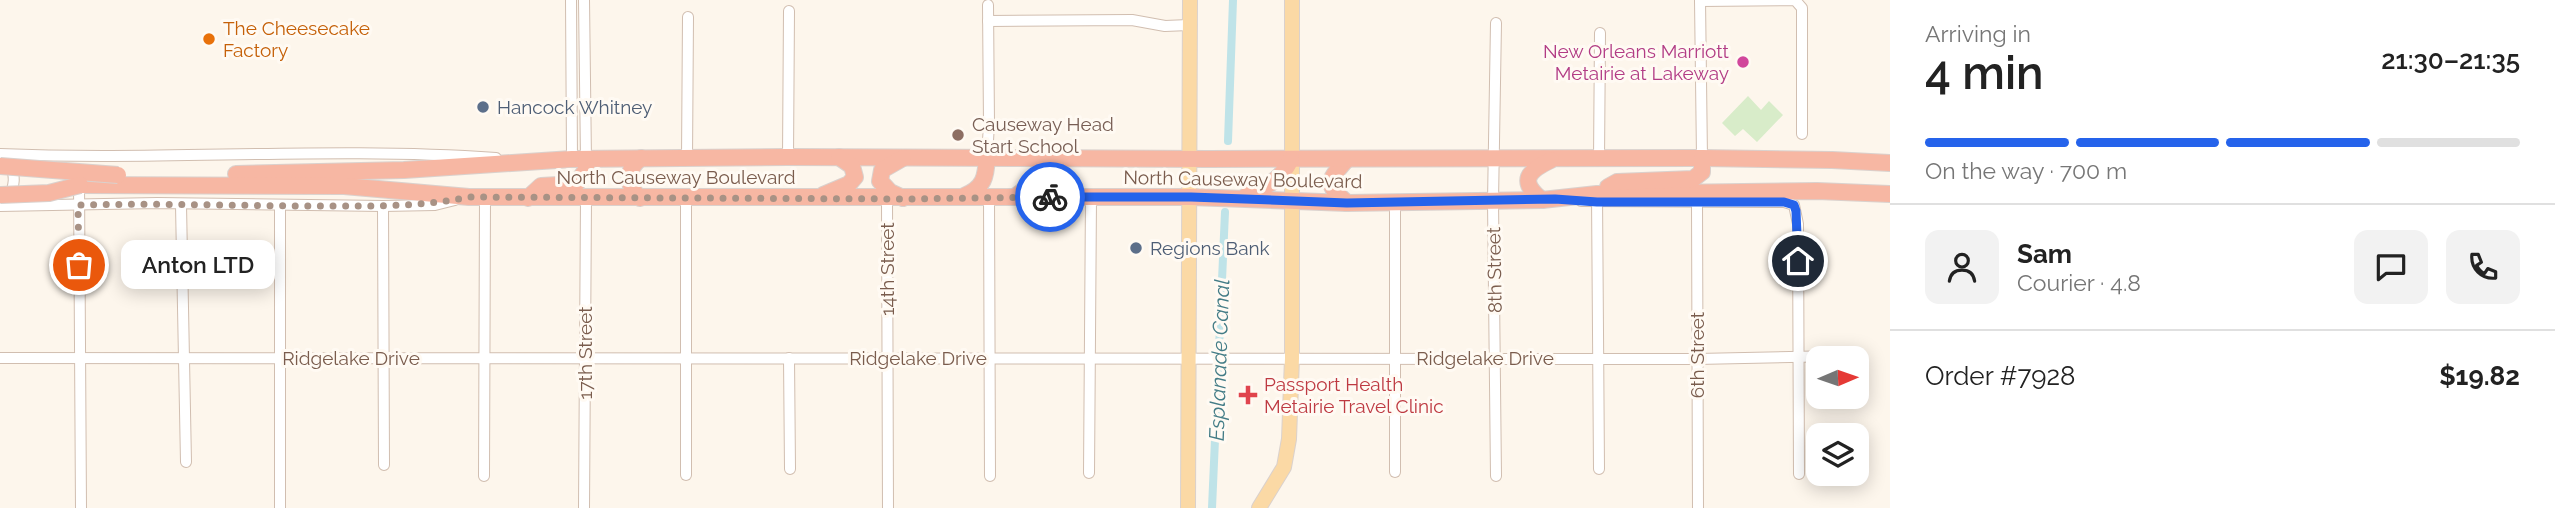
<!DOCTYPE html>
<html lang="en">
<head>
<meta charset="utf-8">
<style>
	:root { --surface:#fff; --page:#f2f2f2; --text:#222; --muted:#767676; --line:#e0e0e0; --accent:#2563eb }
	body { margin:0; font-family:Raleway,sans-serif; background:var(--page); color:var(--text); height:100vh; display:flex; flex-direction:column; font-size:26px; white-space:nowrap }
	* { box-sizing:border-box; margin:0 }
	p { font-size:23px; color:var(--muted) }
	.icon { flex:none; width:38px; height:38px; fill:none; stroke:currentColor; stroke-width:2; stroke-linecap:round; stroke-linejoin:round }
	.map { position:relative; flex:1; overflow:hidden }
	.details { display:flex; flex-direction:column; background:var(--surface); width:665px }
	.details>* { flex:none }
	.needle { width:46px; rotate:88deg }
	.buttons { position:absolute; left:1806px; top:346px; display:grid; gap:14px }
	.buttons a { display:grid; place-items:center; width:63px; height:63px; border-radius:14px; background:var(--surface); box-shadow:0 4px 18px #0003; font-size:35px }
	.pin { position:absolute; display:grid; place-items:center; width:60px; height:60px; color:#fff; margin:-30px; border:4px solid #fff; border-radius:50%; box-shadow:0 2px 7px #0007 }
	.courier { position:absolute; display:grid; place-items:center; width:70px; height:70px; margin:-35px; border:5px solid #2563eb; border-radius:50%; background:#fff; color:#222; box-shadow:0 2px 9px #0007 }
	.bubble { position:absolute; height:49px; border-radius:14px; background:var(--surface); box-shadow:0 4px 18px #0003; font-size:23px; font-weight:600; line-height:49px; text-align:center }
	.summary em { font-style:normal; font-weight:600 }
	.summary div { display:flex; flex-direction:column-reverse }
	.summary { display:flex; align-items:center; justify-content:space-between; height:119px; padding:0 35px }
	h1 { font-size:46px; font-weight:600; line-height:52px }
	.bar { display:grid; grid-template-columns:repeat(4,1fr); gap:10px 7px; align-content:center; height:84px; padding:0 35px }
	.bar i { height:9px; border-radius:5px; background:var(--line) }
	.bar .current { background:var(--accent) }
	.bar p { grid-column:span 4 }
	.line { display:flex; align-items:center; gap:18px; padding:0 35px; border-top:2px solid var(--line) }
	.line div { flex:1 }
	.round { display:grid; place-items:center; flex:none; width:74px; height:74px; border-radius:14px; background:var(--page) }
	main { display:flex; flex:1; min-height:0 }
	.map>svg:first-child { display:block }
	.green { fill:#d8ecc9 }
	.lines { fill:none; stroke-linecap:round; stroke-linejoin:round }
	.canal { stroke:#bfe3e8; stroke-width:8 }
	.minor-casing { stroke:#d1beb0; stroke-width:12 }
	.major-casing { stroke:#dad1cd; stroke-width:16 }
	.highway-casing { stroke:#dad1cd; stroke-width:18 }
	.minor { stroke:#fff; stroke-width:10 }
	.major { stroke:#fbd9a5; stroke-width:14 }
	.highway { stroke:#f7b7a3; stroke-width:16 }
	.highway-bridge-casing { stroke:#dad1cd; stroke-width:18; stroke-linecap:butt }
	.highway-bridge { stroke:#f7b7a3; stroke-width:16 }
	.done { stroke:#a89285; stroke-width:7; stroke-dasharray:0 12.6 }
	.route { stroke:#2563eb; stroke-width:9 }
	.food-dot { fill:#e8710a; stroke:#fffaf3; stroke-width:2.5 }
	.hotel-dot { fill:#d1479c; stroke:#fffaf3; stroke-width:2.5 }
	.service-dot { fill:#5c6f8a; stroke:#fffaf3; stroke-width:2.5 }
	.education-dot { fill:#8d6e63; stroke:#fffaf3; stroke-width:2.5 }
	.health-dot { fill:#e0444e; stroke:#fffaf3; stroke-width:2.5 }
	.labels { text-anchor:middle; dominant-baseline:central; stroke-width:6; stroke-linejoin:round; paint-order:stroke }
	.food-label { font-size:19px; fill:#c56008; stroke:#fffaf3; text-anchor:start }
	.hotel-label { font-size:19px; fill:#b23c85; stroke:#fffaf3; text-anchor:end }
	.service-label { font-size:19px; fill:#4e5e75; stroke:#fffaf3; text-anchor:start }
	.education-label { font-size:19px; fill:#785e54; stroke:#fffaf3; text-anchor:start }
	.street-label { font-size:19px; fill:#7a5c4d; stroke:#fffaf3 }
	.health-label { font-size:19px; fill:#be3a42; stroke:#fffaf3; text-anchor:start }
	.water-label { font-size:21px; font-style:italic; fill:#437c86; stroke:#fffaf3 }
</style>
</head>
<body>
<main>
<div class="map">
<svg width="1890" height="508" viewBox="0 0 1890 508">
	<rect width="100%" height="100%" fill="#fdf6ec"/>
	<path class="green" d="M 1748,96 L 1761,110 L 1769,101 L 1783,115 L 1757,142 L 1743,129 L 1735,136 L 1722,123 Z"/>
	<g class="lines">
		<g class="canal">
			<path d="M 1228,141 L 1233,0"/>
			<path d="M 1212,508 L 1225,212"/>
		</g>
		<g class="minor-casing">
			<g id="minor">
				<path d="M 571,0 L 572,159"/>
				<path d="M 584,0 L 586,160"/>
				<path d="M 1700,0 L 1702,158"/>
				<path d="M 1700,1 L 1795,0 L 1802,8 L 1802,134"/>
				<path d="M 988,21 L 1132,20 L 1165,26 L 1189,25"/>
				<path d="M 0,154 C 165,161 331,146 496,158"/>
				<path d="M 788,157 L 789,11"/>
				<path d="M 987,157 L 989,124 L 988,5"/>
				<path d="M 687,158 L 688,17"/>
				<path d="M 1599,160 L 1600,33"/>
				<path d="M 79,182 L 81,508"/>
				<path d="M 1597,195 L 1599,469"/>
				<path d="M 989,196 L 990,476"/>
				<path d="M 8,199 C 15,185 16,176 9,162"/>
				<path d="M 887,199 L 888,508"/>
				<path d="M 1581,201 L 1784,202 L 1794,205 L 1798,224 L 1799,474"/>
				<path d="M 1697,203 L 1698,508"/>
				<path d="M 181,205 L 186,462"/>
				<path d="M 0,206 L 157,203 L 383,206 L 435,205 L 455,200"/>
				<path d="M 383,206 L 384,465"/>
				<path d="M 280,207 L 280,508"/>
				<path d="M 0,358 L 1697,359 L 1837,356"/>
				<path d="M 789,358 L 790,469"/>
				<path d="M 1395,472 L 1395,203"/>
				<path d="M 1089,473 L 1091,198"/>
				<path d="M 686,475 L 686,198"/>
				<path d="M 484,476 L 485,198"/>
				<path d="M 1496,476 L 1493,201 L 1496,23"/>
				<path d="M 584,508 L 586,198"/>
			</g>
		</g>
		<g class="major-casing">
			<g id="major">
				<path d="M 1188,508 L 1190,0"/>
				<path d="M 1259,508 L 1284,467 L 1289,439 L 1292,358 L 1292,0"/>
			</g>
		</g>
		<g class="highway-casing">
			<g id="highway">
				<path d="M 1347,159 C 1328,181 1324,183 1347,203"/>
				<path d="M 236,174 L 404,170 L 572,159 L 788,157 L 1208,159 L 1702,158 L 1832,160 L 1890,163"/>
				<path d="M 80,185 L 344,186 L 469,197 L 1191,197 L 1347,203 L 1542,200 L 1597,194 L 1817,191 L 1890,194"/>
				<path d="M 1608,187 L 1617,182 L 1693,179 L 1702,172 L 1702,158"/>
				<path d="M 823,195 L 849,184 L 855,177 L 852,166 L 839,157"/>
				<path d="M 964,196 C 984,188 986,177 987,157"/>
				<path d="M 1016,196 L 1041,178 L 1041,158"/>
				<path d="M 1246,196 C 1266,186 1281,181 1291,159"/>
				<path d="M 528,198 L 541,186 L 576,184 L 586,170 L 586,160"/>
				<path d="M 640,198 C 626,186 626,169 641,158"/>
				<path d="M 903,198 L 890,192 L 880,181 L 882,170 L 903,158"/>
				<path d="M 1542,200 C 1518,181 1528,171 1551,160"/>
			</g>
		</g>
		<use href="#minor" class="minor"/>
		<use href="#major" class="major"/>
		<use href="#highway" class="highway"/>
		<g class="highway-bridge-casing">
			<g id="highway-bridge">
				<path d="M 0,166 L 118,175"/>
				<path d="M 0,195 L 49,193 L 80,185"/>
			</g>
		</g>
		<use href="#highway-bridge" class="highway-bridge"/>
	</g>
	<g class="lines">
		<path class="done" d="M 79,265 L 78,205 C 161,203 243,206 325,206 C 374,206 421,207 469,197 L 904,199 L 1050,197"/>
		<path class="route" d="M 1050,197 L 1191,197 L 1347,203 L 1555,199 L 1597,202 L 1784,202 L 1794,205 L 1796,211 L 1798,261"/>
	</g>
	<circle class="food-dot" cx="209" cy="39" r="7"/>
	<circle class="hotel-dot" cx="1743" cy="62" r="7"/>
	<g class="service-dot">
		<circle cx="483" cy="107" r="7"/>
		<circle cx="1136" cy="248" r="7"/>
	</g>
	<circle class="education-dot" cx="958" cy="135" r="7"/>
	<path class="health-dot" d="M1244.5 384.5h7v7h7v7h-7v7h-7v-7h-7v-7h7z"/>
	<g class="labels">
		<g class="food-label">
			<text x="223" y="28">The Cheesecake<tspan x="223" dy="22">Factory</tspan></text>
		</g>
		<g class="hotel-label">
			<text x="1729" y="51">New Orleans Marriott<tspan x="1729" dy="22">Metairie at Lakeway</tspan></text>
		</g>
		<g class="service-label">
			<text x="497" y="107">Hancock Whitney</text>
			<text x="1150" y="248">Regions Bank</text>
		</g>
		<g class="education-label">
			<text x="972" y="124">Causeway Head<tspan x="972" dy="22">Start School</tspan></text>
		</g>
		<g class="street-label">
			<text x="676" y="177">North Causeway Boulevard</text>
			<text transform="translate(1243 179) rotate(1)">North Causeway Boulevard</text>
			<text transform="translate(887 269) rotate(-90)">14th Street</text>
			<text transform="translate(1494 270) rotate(-91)">8th Street</text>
			<text transform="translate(585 353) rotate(-90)">17th Street</text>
			<text transform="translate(1697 355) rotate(-90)">6th Street</text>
			<text x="351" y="358">Ridgelake Drive</text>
			<text x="918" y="358">Ridgelake Drive</text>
			<text x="1485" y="358">Ridgelake Drive</text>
		</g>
		<g class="health-label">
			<text x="1264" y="384">Passport Health<tspan x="1264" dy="22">Metairie Travel Clinic</tspan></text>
		</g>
		<g class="water-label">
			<text transform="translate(1219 360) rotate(-88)">Esplanade Canal</text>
		</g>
	</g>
</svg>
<div class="buttons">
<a><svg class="needle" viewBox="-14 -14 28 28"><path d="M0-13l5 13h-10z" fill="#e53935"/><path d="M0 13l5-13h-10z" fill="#767676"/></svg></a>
<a><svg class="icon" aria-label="layers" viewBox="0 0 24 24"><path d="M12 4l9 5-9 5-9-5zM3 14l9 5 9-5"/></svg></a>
</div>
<div class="pin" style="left:79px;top:265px;background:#ea580c"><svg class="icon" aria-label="bag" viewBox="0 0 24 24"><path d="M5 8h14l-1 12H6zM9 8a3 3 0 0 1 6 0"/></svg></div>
<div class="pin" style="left:1798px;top:261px;background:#1f2937"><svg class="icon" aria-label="home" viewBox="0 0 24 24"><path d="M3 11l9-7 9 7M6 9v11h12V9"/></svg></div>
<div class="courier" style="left:1050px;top:197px"><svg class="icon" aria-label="bike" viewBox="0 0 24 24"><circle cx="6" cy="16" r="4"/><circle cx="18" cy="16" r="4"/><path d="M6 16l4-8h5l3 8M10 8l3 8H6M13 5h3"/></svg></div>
<div class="bubble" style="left:121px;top:240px;width:154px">Anton LTD</div>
</div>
<section class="details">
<div class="summary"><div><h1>4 min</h1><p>Arriving in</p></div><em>21:30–21:35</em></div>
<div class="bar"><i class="current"></i><i class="current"></i><i class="current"></i><i></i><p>On the way · 700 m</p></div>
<div class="line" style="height:126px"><a class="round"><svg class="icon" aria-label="person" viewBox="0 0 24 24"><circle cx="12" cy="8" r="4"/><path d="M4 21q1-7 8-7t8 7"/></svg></a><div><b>Sam</b><p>Courier · 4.8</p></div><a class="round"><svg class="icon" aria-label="chat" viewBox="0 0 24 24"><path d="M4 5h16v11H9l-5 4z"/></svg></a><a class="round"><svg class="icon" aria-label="phone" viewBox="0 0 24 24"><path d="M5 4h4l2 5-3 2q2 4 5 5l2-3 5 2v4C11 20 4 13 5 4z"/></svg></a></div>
<div class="line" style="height:91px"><div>Order #7928</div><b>$19.82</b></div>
</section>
</main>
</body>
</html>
